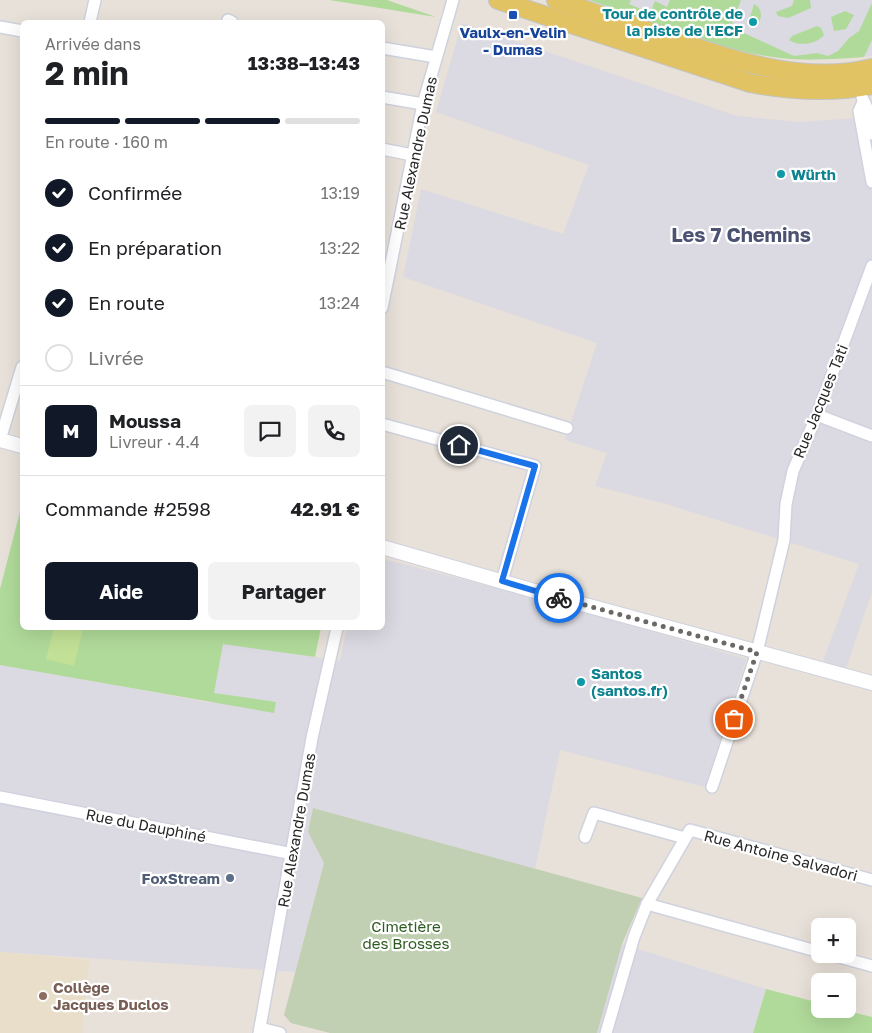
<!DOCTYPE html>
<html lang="fr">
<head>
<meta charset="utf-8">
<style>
	:root { --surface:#fff; --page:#f2f2f2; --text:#202124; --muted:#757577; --line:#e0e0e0; --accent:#111827 }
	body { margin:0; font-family:"Golos Text",sans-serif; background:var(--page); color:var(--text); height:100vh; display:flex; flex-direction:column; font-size:19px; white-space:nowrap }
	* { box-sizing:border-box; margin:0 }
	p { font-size:16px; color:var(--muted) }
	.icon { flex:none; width:28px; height:28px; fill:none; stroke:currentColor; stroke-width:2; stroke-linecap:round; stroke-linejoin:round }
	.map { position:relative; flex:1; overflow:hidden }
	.drawer { position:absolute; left:20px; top:20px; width:365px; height:610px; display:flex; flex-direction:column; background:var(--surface); border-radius:8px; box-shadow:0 5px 20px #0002 }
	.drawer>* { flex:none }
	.buttons { position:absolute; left:811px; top:918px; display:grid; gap:10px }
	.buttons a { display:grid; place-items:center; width:45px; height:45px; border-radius:8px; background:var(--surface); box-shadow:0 5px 20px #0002; font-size:25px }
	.pin { position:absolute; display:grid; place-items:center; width:42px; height:42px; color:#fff; margin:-21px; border:2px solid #fff; border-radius:50%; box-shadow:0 1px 5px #0007 }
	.courier { position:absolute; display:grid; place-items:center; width:50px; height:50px; margin:-25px; border:4px solid #1a73e8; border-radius:50%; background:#fff; color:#222; box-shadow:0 1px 6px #0007 }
	.summary em { font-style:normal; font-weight:700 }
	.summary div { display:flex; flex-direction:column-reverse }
	.summary { display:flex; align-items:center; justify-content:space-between; height:85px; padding:0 25px }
	h1 { font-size:32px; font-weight:700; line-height:38px }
	.bar { display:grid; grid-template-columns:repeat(4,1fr); gap:8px 5px; align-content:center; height:60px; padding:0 25px }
	.bar i { height:6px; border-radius:4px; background:var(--line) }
	.bar .on { background:var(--accent) }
	.bar p { grid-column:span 4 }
	.line { display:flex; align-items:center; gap:12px; padding:0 25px; border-top:1px solid var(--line) }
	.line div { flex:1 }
	.round { display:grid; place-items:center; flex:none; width:52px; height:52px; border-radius:8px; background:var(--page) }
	ol { padding:0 25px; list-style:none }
	li { display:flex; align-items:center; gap:15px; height:55px }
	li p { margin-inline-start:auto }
	li .icon { padding:5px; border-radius:50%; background:var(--accent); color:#fff; stroke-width:4 }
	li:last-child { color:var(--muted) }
	li i { width:28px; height:28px; border:2px solid var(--line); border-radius:50% }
	.action { display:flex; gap:10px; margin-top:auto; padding:10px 25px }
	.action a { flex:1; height:58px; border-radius:8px; background:var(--accent); color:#fff; font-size:20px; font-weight:700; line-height:58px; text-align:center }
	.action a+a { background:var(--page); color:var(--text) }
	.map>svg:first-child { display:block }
	.industrial { fill:#dbd9e1 }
	.education { fill:#e9dec9 }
	.green { fill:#b0da9a }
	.cemetery { fill:#c1d0b2 }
	.pitch { fill:#c2e196 }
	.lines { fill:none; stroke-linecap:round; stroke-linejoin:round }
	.minor-casing { stroke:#cfd2de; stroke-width:14 }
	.tertiary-casing { stroke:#cfd2de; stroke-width:16 }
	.primary-casing { stroke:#c3c3c3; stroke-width:20 }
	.minor { stroke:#fff; stroke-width:11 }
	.tertiary { stroke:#fff; stroke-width:14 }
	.primary { stroke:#e2c364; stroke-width:18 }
	.done { stroke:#6b6865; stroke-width:5; stroke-dasharray:0 9 }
	.route { stroke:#1a73e8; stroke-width:6 }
	.transit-dot { fill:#1a4fb4; stroke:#fff; stroke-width:2 }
	.culture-dot { fill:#0f9aa8; stroke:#fff; stroke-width:2 }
	.service-dot { fill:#5c6f8a; stroke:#fff; stroke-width:2 }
	.education-dot { fill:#8d6e63; stroke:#fff; stroke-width:2 }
	.labels { text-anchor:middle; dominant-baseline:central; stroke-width:4.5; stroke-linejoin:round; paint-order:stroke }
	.culture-label { font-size:15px; font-weight:bold; fill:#0d838f; stroke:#fff; text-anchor:start }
	.transit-label { font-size:15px; font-weight:bold; fill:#164399; stroke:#fff }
	.street-label { font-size:15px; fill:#272727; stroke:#fff }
	.service-label { font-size:15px; font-weight:bold; fill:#4e5e75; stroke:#fff; text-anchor:end }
	.park-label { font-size:15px; fill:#2c5b1f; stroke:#fff }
	.education-label { font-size:15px; font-weight:bold; fill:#785e54; stroke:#fff; text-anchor:start }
	.district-label { font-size:20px; font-weight:bold; fill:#4c5372; stroke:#fff }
</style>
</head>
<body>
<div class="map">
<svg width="872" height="1033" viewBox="0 0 872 1033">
	<rect width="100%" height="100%" fill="#e8e1d9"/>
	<g class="industrial">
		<path d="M 589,0 L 872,0 L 872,56 L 809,60 L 743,51 Z"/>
		<path d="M 462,23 L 737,116 L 800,122 L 872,117 L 872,592 L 846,668 L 823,661 L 859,564 L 666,504 L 595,486 L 607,453 L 565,440 L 597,343 L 403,277 L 421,189 L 563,234 L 589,165 L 436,112 Z"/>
		<path d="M 383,559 L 532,597 L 746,659 L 705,787 L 560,750 L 535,869 L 313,808 L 308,832 L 324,863 L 295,972 L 0,952 L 0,664 L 212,703 L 223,643 L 340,661 L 347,628 L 382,628 Z"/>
		<path d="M 622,944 L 766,989 L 753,1033 L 597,1033 Z"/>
	</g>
	<path class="education" d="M 0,952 L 89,960 L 82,1033 L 0,1033 Z"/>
	<g class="green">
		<path d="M 329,0 L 387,0 L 436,17 Z"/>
		<path d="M 589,0 L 631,0 L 629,4 L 650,13 L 655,1 L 667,7 L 670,0 L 741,0 L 731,27 L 794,56 L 817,53 L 828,56 L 838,51 L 849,38 L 859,31 L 872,3 L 872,40 L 864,57 C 836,59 808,61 780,58 C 714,50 650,21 589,0 Z"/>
		<path d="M 794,0 L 810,0 L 811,8 L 788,18 L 778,16 L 776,12 L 792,6 Z"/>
		<path d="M 754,4 C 763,9 762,17 758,25 L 756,24 L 757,20 L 750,17 Z"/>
		<path d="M 845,11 L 854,15 L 846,29 L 834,31 L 831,17 Z"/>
		<path d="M 817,26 L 821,28 L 824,35 C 817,44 799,47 789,40 L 792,36 Z"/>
		<path d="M 21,508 L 22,509 L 22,628 L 321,628 L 315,657 L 223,644 L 214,693 L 276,702 L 274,713 L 0,665 L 0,589 Z"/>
		<path d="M 766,989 L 820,1003 L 820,1009 L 840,1009 L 872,1017 L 872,1033 L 753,1033 Z"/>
	</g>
	<path class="cemetery" d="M 313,808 L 642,898 L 622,944 L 597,1033 L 330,1033 L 291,1023 L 284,1015 L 324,863 L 308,832 Z"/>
	<path class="pitch" d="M 54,628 L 83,628 L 74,666 L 46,659 Z"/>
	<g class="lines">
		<g class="minor-casing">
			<g id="minor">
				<path d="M 228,20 L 232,22"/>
				<path d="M 90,22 L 95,0"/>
				<path d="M 0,27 L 22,31"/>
				<path d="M 382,48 L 436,57"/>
				<path d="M 382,97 L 423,104"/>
				<path d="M 862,97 L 868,110 L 872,134"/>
				<path d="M 863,102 L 859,111 L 872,182"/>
				<path d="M 382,149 L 412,155"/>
				<path d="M 382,308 L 423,104 L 453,0"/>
				<path d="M 382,372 L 567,428"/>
				<path d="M 817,415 L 872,436"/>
				<path d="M 382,424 L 535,466 L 502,581"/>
				<path d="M 0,440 L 22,367"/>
				<path d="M 712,787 L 757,652 L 784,540 L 786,504 L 793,471 L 817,415 L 872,266"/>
				<path d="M 0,797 L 293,854"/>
				<path d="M 585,837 L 594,813 L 685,838"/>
				<path d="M 647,904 L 820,952"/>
				<path d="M 828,954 L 872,966"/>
				<path d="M 260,1028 L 280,1033"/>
				<path d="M 259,1033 L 312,738 L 337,628"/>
				<path d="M 606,1033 L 634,937 L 647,904 L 690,830 L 872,880"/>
			</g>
		</g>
		<g class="tertiary-casing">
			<g id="tertiary">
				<path d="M 0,440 L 22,446"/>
				<path d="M 382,547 L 545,594 L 872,683"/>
			</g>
		</g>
		<g class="primary-casing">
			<g id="primary">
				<path d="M 498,0 L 750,83 C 791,91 832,93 872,85"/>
				<path d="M 556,0 C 594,13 631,25 668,38 C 733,60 803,85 872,68"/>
			</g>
		</g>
		<use href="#minor" class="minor"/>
		<use href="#tertiary" class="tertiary"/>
		<use href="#primary" class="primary"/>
	</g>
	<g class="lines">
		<path class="done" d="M 559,598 L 757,652 L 734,719"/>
		<path class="route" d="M 459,445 L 535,466 L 502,581 L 559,598"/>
	</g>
	<rect class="transit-dot" x="508" y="10" width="10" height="10" rx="2.5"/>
	<g class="culture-dot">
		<circle cx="753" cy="22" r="5"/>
		<circle cx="781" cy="174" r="5"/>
		<circle cx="581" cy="682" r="5"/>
	</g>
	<circle class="service-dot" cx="230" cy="878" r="5"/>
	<circle class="education-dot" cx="43" cy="996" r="5"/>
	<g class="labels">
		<g class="culture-label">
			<text x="743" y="13" text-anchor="end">Tour de contrôle de<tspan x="743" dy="17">la piste de l'ECF</tspan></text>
			<text x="791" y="174">Würth</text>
			<text x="591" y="673">Santos<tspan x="591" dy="17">(santos.fr)</tspan></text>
		</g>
		<g class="transit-label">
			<text x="513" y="32">Vaulx-en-Velin<tspan x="513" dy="17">- Dumas</tspan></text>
		</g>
		<g class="street-label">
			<text transform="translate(415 153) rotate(-78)">Rue Alexandre Dumas</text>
			<text transform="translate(820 401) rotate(-68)">Rue Jacques Tati</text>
			<text transform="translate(146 825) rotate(11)">Rue du Dauphiné</text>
			<text transform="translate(296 830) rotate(-80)">Rue Alexandre Dumas</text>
			<text transform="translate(781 855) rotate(15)">Rue Antoine Salvadori</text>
		</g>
		<g class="service-label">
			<text x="220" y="878">FoxStream</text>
		</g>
		<g class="park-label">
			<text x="406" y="926">Cimetière<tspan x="406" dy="17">des Brosses</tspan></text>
		</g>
		<g class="education-label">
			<text x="53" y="987">Collège<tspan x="53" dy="17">Jacques Duclos</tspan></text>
		</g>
		<g class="district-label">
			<text x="741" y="234">Les 7 Chemins</text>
		</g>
	</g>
</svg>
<div class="buttons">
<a>+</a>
<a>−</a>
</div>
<div class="pin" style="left:734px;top:719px;background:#ea580c"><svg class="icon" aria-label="bag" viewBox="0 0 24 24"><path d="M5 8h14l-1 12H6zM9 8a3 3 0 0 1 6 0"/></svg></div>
<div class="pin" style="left:459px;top:445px;background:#1f2937"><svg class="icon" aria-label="home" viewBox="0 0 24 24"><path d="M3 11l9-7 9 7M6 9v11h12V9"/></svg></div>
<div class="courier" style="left:559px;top:598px"><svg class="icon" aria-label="bike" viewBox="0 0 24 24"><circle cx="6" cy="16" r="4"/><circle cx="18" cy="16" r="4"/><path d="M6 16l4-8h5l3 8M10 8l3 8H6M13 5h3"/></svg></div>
<section class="drawer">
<div class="summary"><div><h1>2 min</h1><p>Arrivée dans</p></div><em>13:38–13:43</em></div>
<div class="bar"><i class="on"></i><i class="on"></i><i class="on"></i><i></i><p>En route · 160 m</p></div>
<ol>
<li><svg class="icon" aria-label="check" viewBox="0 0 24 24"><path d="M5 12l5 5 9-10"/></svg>Confirmée<p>13:19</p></li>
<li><svg class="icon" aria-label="check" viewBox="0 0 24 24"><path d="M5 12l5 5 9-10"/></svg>En préparation<p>13:22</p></li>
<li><svg class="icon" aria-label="check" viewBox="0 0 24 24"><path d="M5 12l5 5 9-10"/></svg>En route<p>13:24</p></li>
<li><i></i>Livrée</li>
</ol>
<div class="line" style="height:90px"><b class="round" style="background:var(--accent);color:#fff">M</b><div><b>Moussa</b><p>Livreur · 4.4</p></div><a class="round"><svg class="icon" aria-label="chat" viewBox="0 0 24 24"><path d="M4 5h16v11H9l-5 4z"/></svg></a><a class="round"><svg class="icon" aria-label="phone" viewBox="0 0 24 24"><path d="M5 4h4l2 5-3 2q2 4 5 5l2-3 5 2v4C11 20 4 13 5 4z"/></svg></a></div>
<div class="line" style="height:65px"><div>Commande #2598</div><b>42.91 €</b></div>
<div class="action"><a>Aide</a><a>Partager</a></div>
</section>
</div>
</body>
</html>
